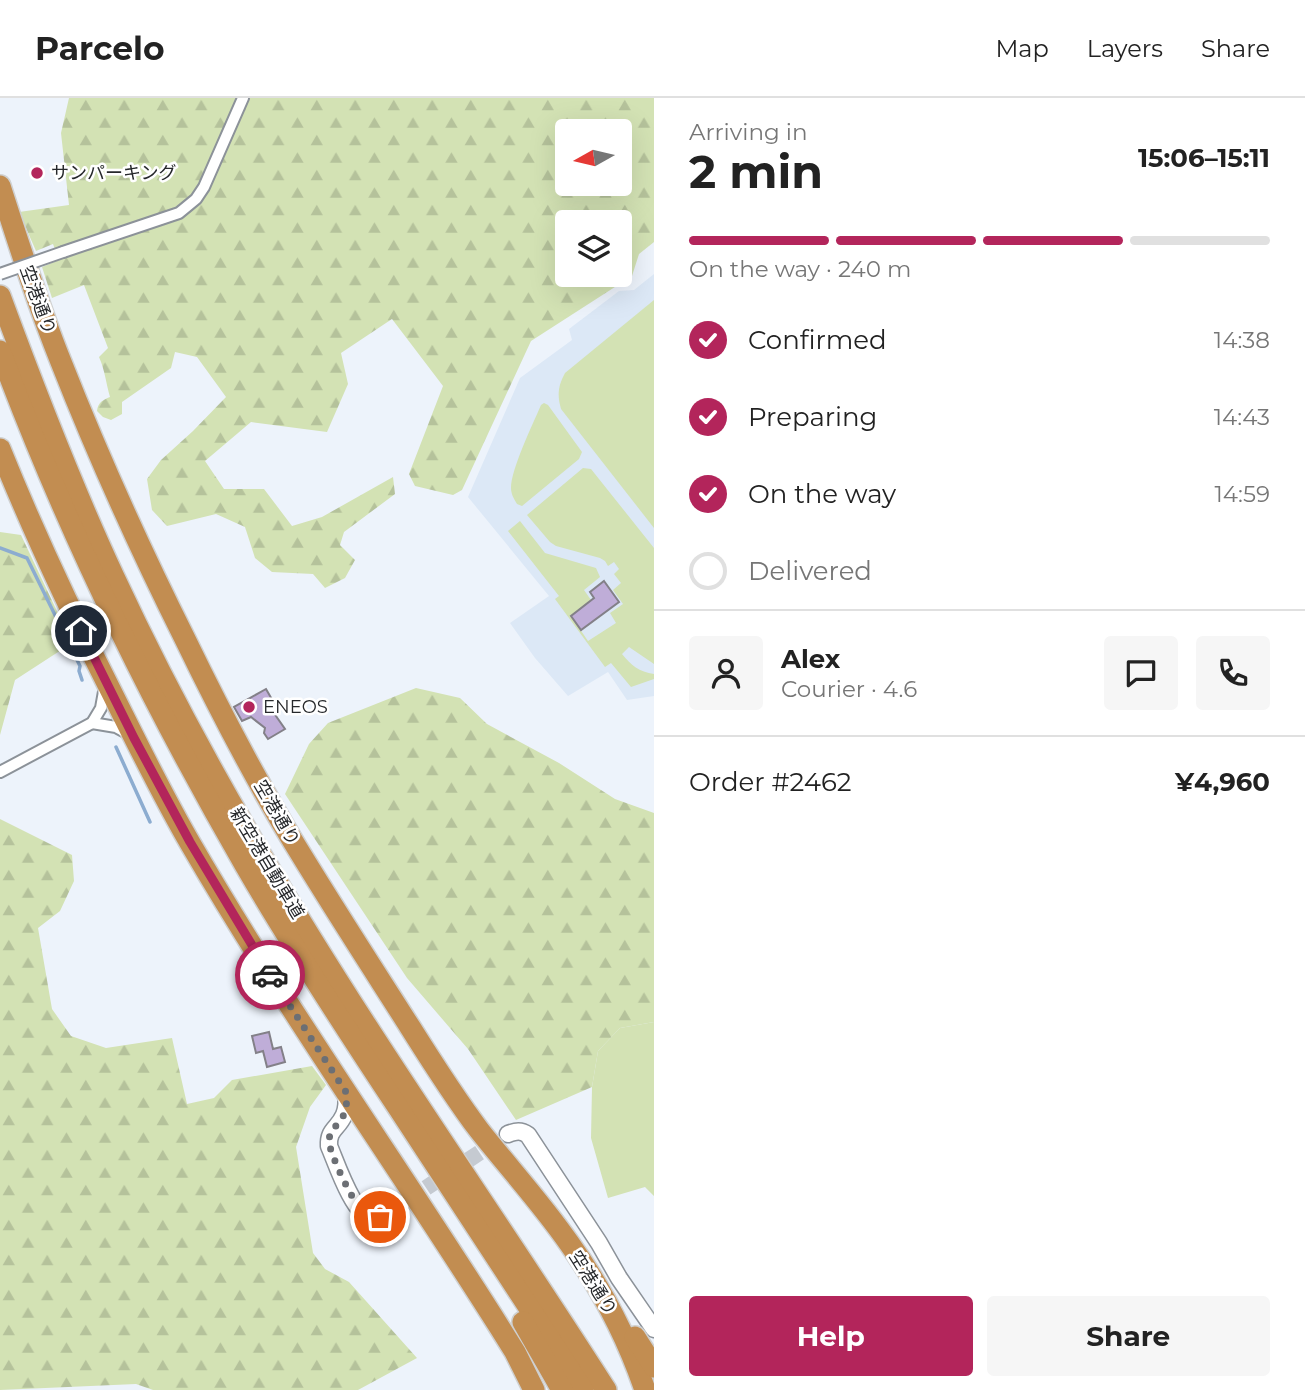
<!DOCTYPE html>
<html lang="en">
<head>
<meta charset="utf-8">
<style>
	:root { --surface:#fff; --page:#f6f6f6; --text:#222; --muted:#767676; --line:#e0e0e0; --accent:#b3255b }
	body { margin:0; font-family:Montserrat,"Noto Sans JP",sans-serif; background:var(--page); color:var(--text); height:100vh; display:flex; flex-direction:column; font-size:26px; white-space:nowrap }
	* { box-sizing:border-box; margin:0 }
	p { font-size:23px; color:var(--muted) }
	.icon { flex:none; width:38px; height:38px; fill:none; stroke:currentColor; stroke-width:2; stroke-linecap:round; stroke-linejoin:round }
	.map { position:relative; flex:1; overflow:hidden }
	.details { display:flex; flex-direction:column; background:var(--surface); width:651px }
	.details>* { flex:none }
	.needle { width:46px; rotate:262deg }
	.fabs { position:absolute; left:555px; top:21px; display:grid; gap:14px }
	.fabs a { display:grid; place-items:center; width:77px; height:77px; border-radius:7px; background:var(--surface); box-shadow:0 7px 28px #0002; font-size:35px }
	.pin { position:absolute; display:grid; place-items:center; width:60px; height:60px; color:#fff; margin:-30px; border:4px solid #fff; border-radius:50%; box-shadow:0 2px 7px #0007 }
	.courier { position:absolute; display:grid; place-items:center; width:70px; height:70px; margin:-35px; border:5px solid #b3255b; border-radius:50%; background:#fff; color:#222; box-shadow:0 2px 9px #0007 }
	.summary em { font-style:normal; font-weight:700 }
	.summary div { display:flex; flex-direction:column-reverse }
	.summary { display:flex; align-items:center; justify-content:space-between; height:119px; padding:0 35px }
	h1 { font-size:46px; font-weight:700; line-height:52px }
	.bar { display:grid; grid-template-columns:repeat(4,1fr); gap:10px 7px; align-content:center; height:84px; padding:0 35px }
	.bar i { height:9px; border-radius:5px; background:var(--line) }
	.bar .on { background:var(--accent) }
	.bar p { grid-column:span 4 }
	.line { display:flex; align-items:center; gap:18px; padding:0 35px; border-top:2px solid var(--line) }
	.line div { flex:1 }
	.round { display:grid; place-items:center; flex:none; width:74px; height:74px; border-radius:7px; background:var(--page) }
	ol { padding:0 35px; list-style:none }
	li { display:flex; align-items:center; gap:21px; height:77px }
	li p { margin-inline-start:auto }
	li .icon { padding:7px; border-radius:50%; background:var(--accent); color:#fff; stroke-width:4 }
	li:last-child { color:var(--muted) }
	li i { width:38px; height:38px; border:4px solid var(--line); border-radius:50% }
	.cta { display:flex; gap:14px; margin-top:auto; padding:14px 35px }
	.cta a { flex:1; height:80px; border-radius:7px; background:var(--accent); color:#fff; font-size:28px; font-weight:700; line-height:80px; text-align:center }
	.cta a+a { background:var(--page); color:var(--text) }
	header { display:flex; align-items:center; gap:42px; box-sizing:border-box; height:98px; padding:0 35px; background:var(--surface); border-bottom:2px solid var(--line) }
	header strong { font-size:33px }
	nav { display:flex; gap:38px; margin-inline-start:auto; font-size:24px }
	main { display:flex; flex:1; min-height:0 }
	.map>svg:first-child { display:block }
	.built { fill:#dce8f6 }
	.green { fill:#d3e2b4 }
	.forest { fill:url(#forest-firs); fill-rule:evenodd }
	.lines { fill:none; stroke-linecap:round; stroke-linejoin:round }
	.stream { stroke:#8cacd0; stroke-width:3.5 }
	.building { fill:#bfadd8; stroke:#838088; stroke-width:2 }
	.secondary-tunnel { stroke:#c5cad1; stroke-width:16; stroke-dasharray:16 8; stroke-linecap:butt }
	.street-casing { stroke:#8c9299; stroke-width:14 }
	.secondary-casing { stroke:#8c9299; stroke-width:19 }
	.highway-casing { stroke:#cfd0d0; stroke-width:24 }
	.street { stroke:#fff; stroke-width:10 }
	.secondary { stroke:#fff; stroke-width:16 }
	.highway { stroke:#c28d51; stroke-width:21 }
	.street-bridge-casing { stroke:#8c9299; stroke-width:14; stroke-linecap:butt }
	.street-bridge { stroke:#fff; stroke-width:10 }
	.done { stroke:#6c6f74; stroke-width:7; stroke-dasharray:0 12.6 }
	.route { stroke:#b3255b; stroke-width:9 }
	.poi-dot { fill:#b3255b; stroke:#fff; stroke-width:2.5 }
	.labels { text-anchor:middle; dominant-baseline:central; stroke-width:5; stroke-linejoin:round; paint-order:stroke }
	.poi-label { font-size:18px; fill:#26282b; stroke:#fff; text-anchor:start }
	.street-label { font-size:18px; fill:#26282b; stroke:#fff }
</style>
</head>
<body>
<header>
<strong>Parcelo</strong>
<nav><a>Map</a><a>Layers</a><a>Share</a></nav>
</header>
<main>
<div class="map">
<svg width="654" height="1292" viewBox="0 0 654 1292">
	<defs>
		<pattern id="forest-firs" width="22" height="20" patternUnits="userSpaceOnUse" patternTransform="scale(1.75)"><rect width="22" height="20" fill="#d3e2b4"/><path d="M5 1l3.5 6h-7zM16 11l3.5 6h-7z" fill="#b5c29b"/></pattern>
	</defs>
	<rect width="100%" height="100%" fill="#edf3fb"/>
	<path class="built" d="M 654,176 L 654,598 L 627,602 L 608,574 L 568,598 L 535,560 L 510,525 L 549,498 L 468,399 L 520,280 L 572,242 L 569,231 L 619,193 L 634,192 Z"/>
	<g class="green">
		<path d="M 654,202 L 654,430 L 561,311 C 557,297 558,288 565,275 Z"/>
		<path d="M 544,305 L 548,307 L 582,354 L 579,361 L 522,408 L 517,406 C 514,401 511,396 511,390 C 511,371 533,326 541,307 Z"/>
		<path d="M 583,370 L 591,371 L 654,450 L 654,566 L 629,549 L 622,556 C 631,567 639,574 654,576 L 654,581 L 631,589 L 611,565 L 605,569 L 555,501 L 559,498 L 508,433 L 520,423 L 545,455 L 596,470 L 600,479 L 584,492 L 591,502 L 571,518 L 588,543 L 616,525 L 610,515 L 623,506 L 613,492 L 621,485 L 614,476 L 619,471 L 614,464 L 608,468 L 605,463 L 600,460 L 556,448 L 550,444 L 527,417 Z"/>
		<path d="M 654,924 L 654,1098 L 645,1089 L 608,1100 L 591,1040 L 592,989 L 598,953 L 620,930 Z"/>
	</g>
	<g class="forest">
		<path d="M 69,0 L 654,0 L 654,144 L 639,156 L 632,178 L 531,243 L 462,392 L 453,397 L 415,388 L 409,376 L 443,288 L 392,221 L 341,255 L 348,286 L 327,334 L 251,324 L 205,363 L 224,391 L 264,391 L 292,428 L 322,419 L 393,379 L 395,396 L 344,434 L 340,447 L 355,462 L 345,480 L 325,490 L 313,476 L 272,474 L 255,460 L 245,429 L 216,416 L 167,428 L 152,412 L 147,381 L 161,362 L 193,333 L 226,299 L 197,259 L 175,254 L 171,270 L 122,304 L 122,316 L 111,322 L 103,319 L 97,313 C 98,304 103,302 110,299 C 106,286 105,272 99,259 L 108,250 L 84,187 L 52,200 L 42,169 L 59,162 L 53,146 L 36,153 L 19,114 L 69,107 L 61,35 ZM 567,33 L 620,33 L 620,86 L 567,86 ZM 567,124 L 620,124 L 620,177 L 567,177 Z"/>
		<path d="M 0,434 L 21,437 L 72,545 L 15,582 L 0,637 Z"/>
		<path d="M 416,590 L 460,600 L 487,626 L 559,665 L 615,701 L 654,715 L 654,924 L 620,930 L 598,953 L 592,989 L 516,1022 L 468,951 L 407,880 L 285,696 L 309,646 L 328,625 Z"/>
		<path d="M 0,721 L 72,757 L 74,783 L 60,813 L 38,830 L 52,911 L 71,938 L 106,950 L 172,940 L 187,1006 L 214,1000 L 232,982 L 312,968 L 326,987 L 310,1009 L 296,1049 L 313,1155 L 325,1171 L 349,1184 L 417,1260 L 358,1292 L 153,1292 L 136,1286 L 0,1292 Z"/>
	</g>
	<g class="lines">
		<g class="stream">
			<path d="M 0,450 L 27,460 L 80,568 L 79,573 L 82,582"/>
			<path d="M 116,649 L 150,724"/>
		</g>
	</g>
	<g class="building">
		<path d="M 604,483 L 619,504 L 581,532 L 571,518 L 594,500 L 590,494 Z"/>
		<path d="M 266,591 L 274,605 L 269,608 L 285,631 L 268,641 L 264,635 L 265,630 L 251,619 L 242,623 L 234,609 Z"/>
		<path d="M 269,934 L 273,951 L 281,949 L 285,964 L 267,969 L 263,953 L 256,955 L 252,938 Z"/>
	</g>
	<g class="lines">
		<path class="secondary-tunnel" d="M 406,1103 L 508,1036"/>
		<g class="street-casing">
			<g id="street">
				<path d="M 63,154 L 179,115 L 196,101 L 204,89 L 243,0"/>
				<path d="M 92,625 L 116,629 L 129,636"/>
				<path d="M 0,674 L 92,625 L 101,610 L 105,588"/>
			</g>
		</g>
		<g class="secondary-casing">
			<g id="secondary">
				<path d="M 346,994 C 347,1002 347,1010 344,1017 C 338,1031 328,1031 329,1048 C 336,1064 353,1116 371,1120 C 383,1122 393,1112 401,1106"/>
				<path d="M 508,1036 C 516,1033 521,1032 528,1037 L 599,1145 L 619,1180 L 654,1231"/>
			</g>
		</g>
		<g class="highway-casing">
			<g id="highway">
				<path d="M 0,88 C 19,147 38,207 61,264 C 98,358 140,451 185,541 C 216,605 249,669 285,730 C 325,797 368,863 410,929 C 432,964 454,999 479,1032 C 509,1070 542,1106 569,1145 C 602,1191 627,1239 645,1292"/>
				<path d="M 0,198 C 35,293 71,387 114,479 C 158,574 208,667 261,757 C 368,940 492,1113 606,1292"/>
				<path d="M 0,253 C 66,431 150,602 245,767 C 293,850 346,931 399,1011 C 460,1105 522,1198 583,1292"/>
				<path d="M 0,351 C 33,433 70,512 110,591 C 136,643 161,695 190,745 C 286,911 398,1068 500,1230 L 515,1254 L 534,1292"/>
				<path d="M 523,1224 L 562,1292"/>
				<path d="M 635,1239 L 654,1269"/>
			</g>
		</g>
		<use href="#street" class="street"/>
		<use href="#secondary" class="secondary"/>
		<use href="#highway" class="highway"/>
		<g class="street-bridge-casing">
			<path id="street-bridge" d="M 0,176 L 63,154"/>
		</g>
		<use href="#street-bridge" class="street-bridge"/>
	</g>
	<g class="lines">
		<path class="done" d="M 270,877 L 346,994 C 347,1003 347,1012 342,1020 C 337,1028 329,1033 329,1043 C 329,1055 355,1109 365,1116 C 369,1120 374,1120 380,1119"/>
		<path class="route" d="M 81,533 L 134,640 L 190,744 L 270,877"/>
	</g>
	<g class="poi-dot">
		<circle cx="37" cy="75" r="7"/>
		<circle cx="249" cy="609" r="7"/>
	</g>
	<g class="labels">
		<g class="poi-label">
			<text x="51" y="75">サンパーキング</text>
			<text x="263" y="609">ENEOS</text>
		</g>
		<g class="street-label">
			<text transform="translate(38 202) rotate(70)">空港通り</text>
			<text transform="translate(277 715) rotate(60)">空港通り</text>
			<text transform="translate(267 765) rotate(59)">新空港自動車道</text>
			<text transform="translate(593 1185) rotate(58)">空港通り</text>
		</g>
	</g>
</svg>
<div class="fabs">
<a><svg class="needle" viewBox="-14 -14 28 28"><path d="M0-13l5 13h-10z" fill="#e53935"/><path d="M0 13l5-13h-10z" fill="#767676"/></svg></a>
<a><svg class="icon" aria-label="layers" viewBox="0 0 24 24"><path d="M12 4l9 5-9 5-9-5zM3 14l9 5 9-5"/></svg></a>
</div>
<div class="pin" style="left:380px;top:1119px;background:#ea580c"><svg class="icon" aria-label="bag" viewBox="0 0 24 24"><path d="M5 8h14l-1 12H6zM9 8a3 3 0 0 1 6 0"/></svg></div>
<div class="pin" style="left:81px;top:533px;background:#1f2937"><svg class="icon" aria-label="home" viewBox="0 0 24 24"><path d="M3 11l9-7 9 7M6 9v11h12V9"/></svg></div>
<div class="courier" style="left:270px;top:877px"><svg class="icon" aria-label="car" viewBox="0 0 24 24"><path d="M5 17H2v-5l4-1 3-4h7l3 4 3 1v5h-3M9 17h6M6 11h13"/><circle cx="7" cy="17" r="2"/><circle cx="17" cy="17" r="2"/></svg></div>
</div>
<section class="details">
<div class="summary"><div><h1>2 min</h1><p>Arriving in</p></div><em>15:06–15:11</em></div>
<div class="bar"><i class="on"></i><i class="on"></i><i class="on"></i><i></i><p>On the way · 240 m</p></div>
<ol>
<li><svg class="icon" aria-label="check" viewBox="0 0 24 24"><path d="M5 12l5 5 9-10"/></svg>Confirmed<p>14:38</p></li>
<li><svg class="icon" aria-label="check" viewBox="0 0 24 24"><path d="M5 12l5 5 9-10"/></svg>Preparing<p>14:43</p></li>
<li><svg class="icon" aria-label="check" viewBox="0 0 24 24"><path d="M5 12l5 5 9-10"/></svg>On the way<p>14:59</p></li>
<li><i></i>Delivered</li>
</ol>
<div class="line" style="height:126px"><a class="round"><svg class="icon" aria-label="person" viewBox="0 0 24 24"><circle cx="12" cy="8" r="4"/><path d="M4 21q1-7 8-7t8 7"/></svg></a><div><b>Alex</b><p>Courier · 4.6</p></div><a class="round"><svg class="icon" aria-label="chat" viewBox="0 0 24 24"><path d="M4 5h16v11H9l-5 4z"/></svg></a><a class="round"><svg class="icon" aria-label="phone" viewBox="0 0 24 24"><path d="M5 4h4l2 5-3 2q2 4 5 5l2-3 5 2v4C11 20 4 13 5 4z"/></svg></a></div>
<div class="line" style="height:91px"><div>Order #2462</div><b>¥4,960</b></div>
<div class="cta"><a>Help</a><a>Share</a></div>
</section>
</main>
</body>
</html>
